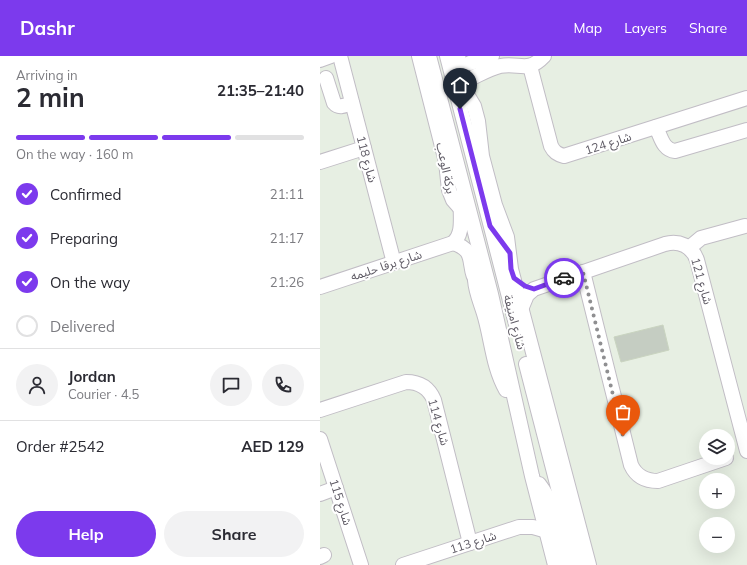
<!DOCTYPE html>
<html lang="en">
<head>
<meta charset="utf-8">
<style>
	:root { --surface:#fff; --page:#f2f2f3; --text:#2b2b33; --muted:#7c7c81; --line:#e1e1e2; --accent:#7c3aed }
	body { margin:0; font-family:Mulish,"Noto Sans Arabic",sans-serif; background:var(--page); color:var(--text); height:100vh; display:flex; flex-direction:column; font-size:15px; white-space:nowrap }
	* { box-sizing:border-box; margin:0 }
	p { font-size:13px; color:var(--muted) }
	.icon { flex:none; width:22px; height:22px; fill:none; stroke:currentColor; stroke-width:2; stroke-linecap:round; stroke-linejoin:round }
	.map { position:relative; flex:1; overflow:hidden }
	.side { display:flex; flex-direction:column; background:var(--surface); width:320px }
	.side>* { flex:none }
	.controls { position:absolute; left:379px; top:373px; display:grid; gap:8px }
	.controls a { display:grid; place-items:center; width:36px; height:36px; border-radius:50%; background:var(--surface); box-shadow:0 4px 16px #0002; font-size:20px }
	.pin { position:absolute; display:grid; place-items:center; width:34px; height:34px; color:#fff; margin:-41px -17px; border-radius:50% 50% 50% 0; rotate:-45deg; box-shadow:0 0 4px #0007 }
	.pin .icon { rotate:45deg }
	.courier { position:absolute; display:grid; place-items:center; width:40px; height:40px; margin:-20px; border:3px solid #7c3aed; border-radius:50%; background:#fff; color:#222; box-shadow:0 1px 5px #0007 }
	.overview em { font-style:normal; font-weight:700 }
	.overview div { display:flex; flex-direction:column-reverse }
	.overview { display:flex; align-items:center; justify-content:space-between; height:68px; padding:0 16px }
	h1 { font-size:26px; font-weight:700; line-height:30px }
	.bar { display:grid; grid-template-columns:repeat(4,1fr); gap:6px 4px; align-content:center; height:48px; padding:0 16px }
	.bar i { height:5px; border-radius:3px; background:var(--line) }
	.bar .active { background:var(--accent) }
	.bar p { grid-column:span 4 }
	.line { display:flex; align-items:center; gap:10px; padding:0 16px; border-top:1px solid var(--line) }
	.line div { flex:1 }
	.round { display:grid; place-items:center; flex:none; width:42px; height:42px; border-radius:21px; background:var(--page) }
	ol { padding:0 16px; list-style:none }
	li { display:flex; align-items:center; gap:12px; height:44px }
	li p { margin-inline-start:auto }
	li .icon { padding:4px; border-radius:50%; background:var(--accent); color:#fff; stroke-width:4 }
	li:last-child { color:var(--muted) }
	li i { width:22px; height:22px; border:2px solid var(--line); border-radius:50% }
	.button { display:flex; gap:8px; margin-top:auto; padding:8px 16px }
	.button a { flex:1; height:46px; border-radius:24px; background:var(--accent); color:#fff; font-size:16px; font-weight:700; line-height:46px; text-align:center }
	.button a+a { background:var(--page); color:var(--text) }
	header { display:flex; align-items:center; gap:24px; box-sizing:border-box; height:56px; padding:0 20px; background:var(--accent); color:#fff }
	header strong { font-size:19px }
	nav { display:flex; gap:22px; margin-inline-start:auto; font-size:14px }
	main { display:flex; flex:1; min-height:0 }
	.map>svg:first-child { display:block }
	.building { fill:#c5cdc2; stroke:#c9d4c0 }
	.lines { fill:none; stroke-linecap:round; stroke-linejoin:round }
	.minor-casing { stroke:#c1bdc5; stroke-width:16 }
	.minor { stroke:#fff; stroke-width:14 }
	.done { stroke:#8f8f91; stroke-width:4; stroke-dasharray:0 7.2 }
	.route { stroke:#7c3aed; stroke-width:5 }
	.labels { text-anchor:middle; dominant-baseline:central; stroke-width:4; stroke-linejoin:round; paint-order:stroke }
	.street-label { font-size:12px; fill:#5f5b65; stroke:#fff }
</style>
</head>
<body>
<header>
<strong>Dashr</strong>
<nav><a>Map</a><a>Layers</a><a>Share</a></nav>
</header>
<main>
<section class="side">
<div class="overview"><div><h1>2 min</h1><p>Arriving in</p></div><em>21:35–21:40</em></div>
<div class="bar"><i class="active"></i><i class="active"></i><i class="active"></i><i></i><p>On the way · 160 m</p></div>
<ol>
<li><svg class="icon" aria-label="check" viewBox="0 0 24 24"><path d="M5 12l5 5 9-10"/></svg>Confirmed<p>21:11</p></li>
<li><svg class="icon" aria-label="check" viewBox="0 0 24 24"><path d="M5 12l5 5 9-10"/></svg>Preparing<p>21:17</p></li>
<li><svg class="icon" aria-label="check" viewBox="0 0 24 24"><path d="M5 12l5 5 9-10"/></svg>On the way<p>21:26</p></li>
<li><i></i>Delivered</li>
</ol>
<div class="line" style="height:72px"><a class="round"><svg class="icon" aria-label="person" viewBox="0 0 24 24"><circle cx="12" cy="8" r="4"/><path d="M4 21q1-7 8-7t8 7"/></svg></a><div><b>Jordan</b><p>Courier · 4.5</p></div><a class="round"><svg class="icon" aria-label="chat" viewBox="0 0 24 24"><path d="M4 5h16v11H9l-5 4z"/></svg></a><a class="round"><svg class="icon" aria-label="phone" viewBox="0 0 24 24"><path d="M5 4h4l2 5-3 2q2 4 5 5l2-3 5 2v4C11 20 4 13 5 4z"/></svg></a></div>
<div class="line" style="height:52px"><div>Order #2542</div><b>AED 129</b></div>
<div class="button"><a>Help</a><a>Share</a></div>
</section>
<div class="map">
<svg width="427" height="509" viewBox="0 0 427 509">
	<rect width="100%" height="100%" fill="#e7efe3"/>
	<path class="building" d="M 343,269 L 349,294 L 301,306 L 294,281 Z"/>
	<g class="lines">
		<g class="minor-casing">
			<g id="minor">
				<path d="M 20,0 L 74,207"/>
				<path d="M 99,0 L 126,106 L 129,134 L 133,144 L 140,152"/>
				<path d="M 109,0 L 171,238 L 212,420 L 235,509"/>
				<path d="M 127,0 L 197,272"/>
				<path d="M 138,0 L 148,40 L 154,50 L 158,65 L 162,100 L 175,149 L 187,181 L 191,213 L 269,509"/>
				<path d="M 0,4 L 11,0"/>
				<path d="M 150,7 L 172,0"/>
				<path d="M 210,10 L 231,90 C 234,96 237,98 244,100 L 427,42"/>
				<path d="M 6,22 L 14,47 C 19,53 26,49 32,47"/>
				<path d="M 145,25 C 157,20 168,13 180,10 C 200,6 207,18 224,0"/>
				<path d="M 336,71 C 341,81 343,94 355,95 L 427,74"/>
				<path d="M 0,106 L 44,92"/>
				<path d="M 133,187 C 160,195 144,213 160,230"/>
				<path d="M 369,192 L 381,182 L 425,170"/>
				<path d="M 263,216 L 311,409 C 316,420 325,425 338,425 L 406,402"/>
				<path d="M 155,224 C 156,239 163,251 166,265 C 172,288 174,313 186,334"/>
				<path d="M 0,231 L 133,187 C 146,176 138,156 142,140"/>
				<path d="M 202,251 L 207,239 L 214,233 L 345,188 C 359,184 372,190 377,204 L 427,395"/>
				<path d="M 206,308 L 258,509"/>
				<path d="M 0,354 L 86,326 C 100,326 109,332 114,344 L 150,487"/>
				<path d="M 0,383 L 41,509"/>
				<path d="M 219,428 C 237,451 240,481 246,509"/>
				<path d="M 0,438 L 16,432"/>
				<path d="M 0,501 L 4,499"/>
				<path d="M 83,509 L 199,471 L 213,471 L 227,475"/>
			</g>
		</g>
		<use href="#minor" class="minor"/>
	</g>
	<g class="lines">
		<path class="done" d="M 244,222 L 263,216 L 303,380"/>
		<path class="route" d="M 140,53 L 170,170 L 190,197 L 191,213 L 194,222 L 205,230 L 214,233 L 244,222"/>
	</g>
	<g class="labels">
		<g class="street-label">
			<text transform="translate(288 87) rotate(-18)">شارع 124</text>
			<text transform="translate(47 103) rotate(75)">شارع 118</text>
			<text transform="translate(126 112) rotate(78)">بركة الوعب</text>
			<text transform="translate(66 209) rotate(-18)">شارع برقا حليمه</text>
			<text transform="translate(382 225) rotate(74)">شارع 121</text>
			<text transform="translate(195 266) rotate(75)">شارع امنيفة</text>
			<text transform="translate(119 366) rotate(74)">شارع 114</text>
			<text transform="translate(21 446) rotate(72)">شارع 115</text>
			<text transform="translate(153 486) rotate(-18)">شارع 113</text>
		</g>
	</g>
</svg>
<div class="controls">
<a><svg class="icon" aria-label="layers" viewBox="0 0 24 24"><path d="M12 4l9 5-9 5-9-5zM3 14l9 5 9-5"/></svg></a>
<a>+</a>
<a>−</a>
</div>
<div class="pin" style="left:303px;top:380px;background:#ea580c"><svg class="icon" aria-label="bag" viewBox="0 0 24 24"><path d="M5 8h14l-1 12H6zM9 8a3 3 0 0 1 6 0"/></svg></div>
<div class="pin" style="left:140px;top:53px;background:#1f2937"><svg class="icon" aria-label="home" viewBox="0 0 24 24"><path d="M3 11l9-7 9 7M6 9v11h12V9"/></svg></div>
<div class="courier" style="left:244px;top:222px"><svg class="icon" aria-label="car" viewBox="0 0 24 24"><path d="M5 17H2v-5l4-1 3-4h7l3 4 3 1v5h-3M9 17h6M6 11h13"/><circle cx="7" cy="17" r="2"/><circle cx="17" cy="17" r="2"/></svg></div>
</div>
</main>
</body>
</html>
